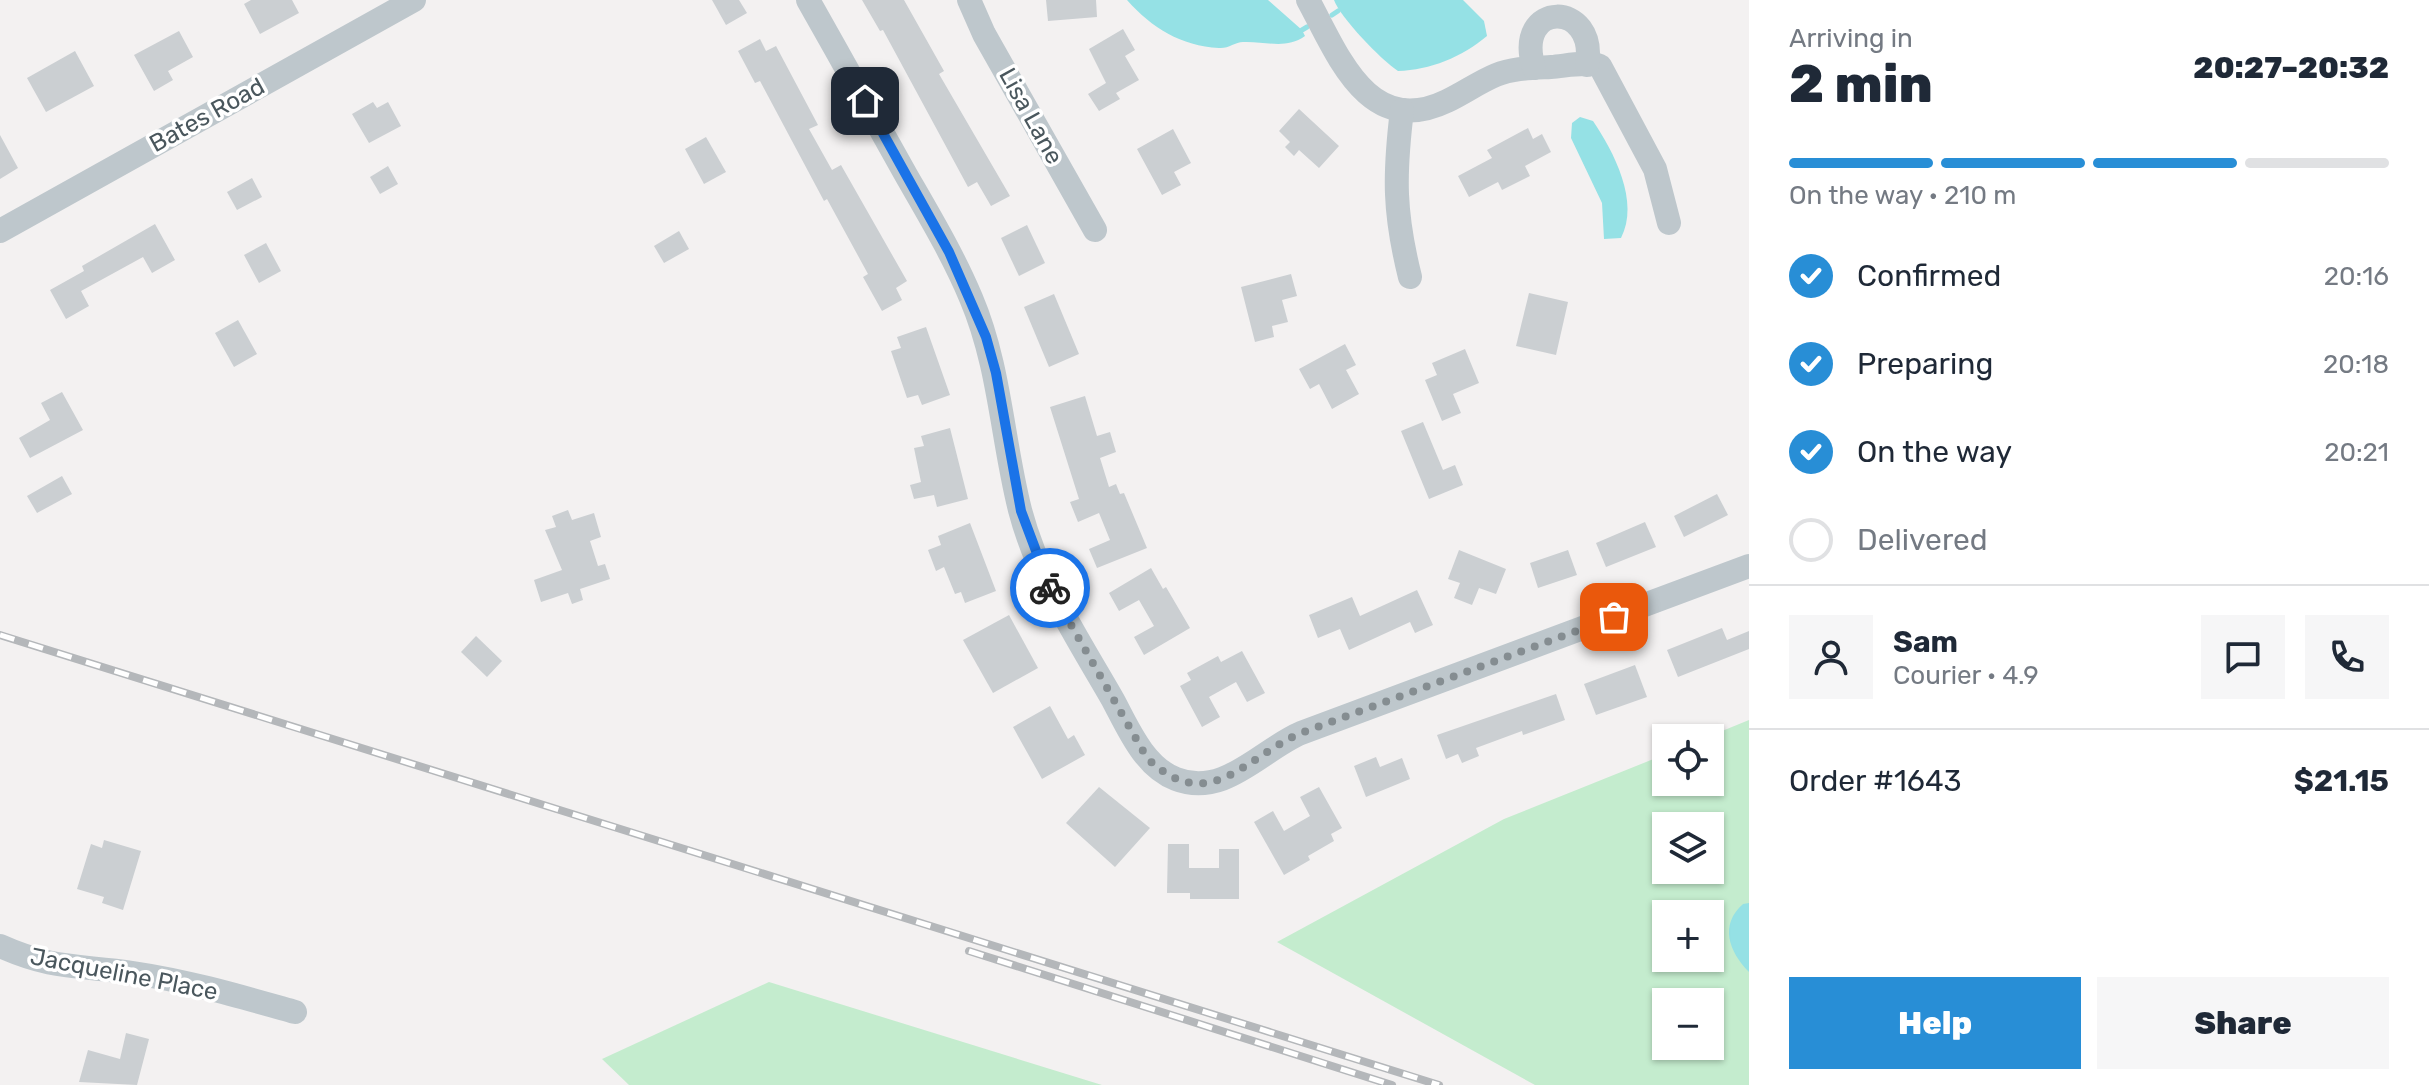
<!DOCTYPE html>
<html lang="en">
<head>
<meta charset="utf-8">
<style>
	:root { --surface:#fff; --page:#f6f6f7; --text:#1f2937; --muted:#747a83; --line:#e0e1e3; --accent:#288ed6 }
	body { margin:0; font-family:Rubik,sans-serif; background:var(--page); color:var(--text); height:100vh; display:flex; flex-direction:column; font-size:30px; white-space:nowrap }
	* { box-sizing:border-box; margin:0 }
	p { font-size:26px; color:var(--muted) }
	.icon { flex:none; width:44px; height:44px; fill:none; stroke:currentColor; stroke-width:2; stroke-linecap:round; stroke-linejoin:round }
	.map { position:relative; flex:1; overflow:hidden }
	.drawer { display:flex; flex-direction:column; background:var(--surface); width:680px }
	.drawer>* { flex:none }
	.tools { position:absolute; left:1652px; top:724px; display:grid; gap:16px }
	.tools a { display:grid; place-items:center; width:72px; height:72px; border-radius:0px; background:var(--surface); box-shadow:0 2px 6px #0004; font-size:40px }
	.pin { position:absolute; display:grid; place-items:center; width:68px; height:68px; color:#fff; margin:-34px; border-radius:16px; box-shadow:0 4px 12px #0006 }
	.courier { position:absolute; display:grid; place-items:center; width:80px; height:80px; margin:-40px; border:6px solid #1a73e8; border-radius:50%; background:#fff; color:#222; box-shadow:0 2px 10px #0007 }
	.overview em { font-style:normal; font-weight:800 }
	.overview div { display:flex; flex-direction:column-reverse }
	.overview { display:flex; align-items:center; justify-content:space-between; height:136px; padding:0 40px }
	h1 { font-size:52px; font-weight:800; line-height:60px }
	.bar { display:grid; grid-template-columns:repeat(4,1fr); gap:12px 8px; align-content:center; height:96px; padding:0 40px }
	.bar i { height:10px; border-radius:6px; background:var(--line) }
	.bar .selected { background:var(--accent) }
	.bar p { grid-column:span 4 }
	.line { display:flex; align-items:center; gap:20px; padding:0 40px; border-top:2px solid var(--line) }
	.line div { flex:1 }
	.round { display:grid; place-items:center; flex:none; width:84px; height:84px; border-radius:0px; background:var(--page) }
	ol { padding:0 40px; list-style:none }
	li { display:flex; align-items:center; gap:24px; height:88px }
	li p { margin-inline-start:auto }
	li .icon { padding:8px; border-radius:50%; background:var(--accent); color:#fff; stroke-width:4 }
	li:last-child { color:var(--muted) }
	li i { width:44px; height:44px; border:4px solid var(--line); border-radius:50% }
	.primary-button { display:flex; gap:16px; margin-top:auto; padding:16px 40px }
	.primary-button a { flex:1; height:92px; border-radius:0px; background:var(--accent); color:#fff; font-size:32px; font-weight:800; line-height:92px; text-align:center }
	.primary-button a+a { background:var(--page); color:var(--text) }
	main { display:flex; flex:1; min-height:0 }
	.map>svg:first-child { display:block }
	.green { fill:#c4ecce; fill-rule:evenodd }
	.water { fill:#95e1e5 }
	.lines { fill:none; stroke-linecap:round; stroke-linejoin:round }
	.stream { stroke:#95e1e5; stroke-width:5 }
	.building { fill:#cbcfd2 }
	.minor { stroke:#bec7cc; stroke-width:24 }
	.rail-casing { stroke:#b4b7ba; stroke-width:8 }
	.rail { stroke:#fff; stroke-width:5; stroke-dasharray:15; stroke-linecap:butt }
	.done { stroke:#858d91; stroke-width:8; stroke-dasharray:0 14.4 }
	.route { stroke:#1a73e8; stroke-width:10 }
	.labels { text-anchor:middle; dominant-baseline:central; stroke-width:7; stroke-linejoin:round; paint-order:stroke }
	.street-label { font-size:24px; fill:#4a575d; stroke:#fff }
</style>
</head>
<body>
<main>
<div class="map">
<svg width="1749" height="1085" viewBox="0 0 1749 1085">
	<rect width="100%" height="100%" fill="#f3f1f1"/>
	<g class="green">
		<path d="M 1749,720 L 1749,1085 L 1535,1085 L 1277,942 L 1504,819 L 1666,754 L 1666,782 L 1710,782 L 1710,738 L 1705,738 ZM 1666,826 L 1710,826 L 1710,870 L 1666,870 ZM 1666,914 L 1710,914 L 1710,958 L 1666,958 ZM 1666,1002 L 1710,1002 L 1710,1046 L 1666,1046 Z"/>
		<path d="M 769,982 L 1102,1085 L 629,1085 L 602,1059 Z"/>
	</g>
	<g class="water">
		<path d="M 1127,0 L 1268,0 L 1302,30 L 1305,36 C 1285,50 1266,41 1243,42 C 1235,42 1228,49 1219,48 C 1181,46 1152,28 1127,0 Z"/>
		<path d="M 1334,0 L 1463,0 L 1484,21 L 1487,36 C 1462,57 1430,70 1398,71 C 1381,60 1340,17 1334,0 Z"/>
		<path d="M 1580,117 L 1593,121 C 1614,152 1640,202 1621,238 L 1604,239 L 1602,203 L 1571,138 L 1572,123 Z"/>
		<path d="M 1749,903 L 1749,972 C 1729,952 1719,925 1743,904 Z"/>
	</g>
	<g class="lines">
		<g class="stream">
			<path d="M 1332,15 L 1338,11"/>
			<path d="M 1302,30 L 1307,27"/>
		</g>
	</g>
	<g class="building">
		<path d="M 251,0 L 292,0 L 299,13 L 260,34 L 244,4 Z"/>
		<path d="M 712,0 L 739,0 L 747,13 L 726,25 Z"/>
		<path d="M 862,0 L 904,0 L 944,71 L 939,74 L 1010,196 L 991,206 L 977,182 L 968,187 L 883,30 L 880,31 Z"/>
		<path d="M 1046,0 L 1096,0 L 1097,17 L 1048,21 Z"/>
		<path d="M 1123,29 L 1135,50 L 1125,56 L 1139,80 L 1116,93 L 1120,99 L 1099,111 L 1088,94 L 1106,83 L 1089,49 Z"/>
		<path d="M 179,31 L 193,57 L 168,71 L 173,80 L 154,91 L 134,55 Z"/>
		<path d="M 760,39 L 766,51 L 776,46 L 818,125 L 809,129 L 832,170 L 841,165 L 907,281 L 896,288 L 902,300 L 882,311 L 863,277 L 868,274 L 827,199 L 824,201 L 760,81 L 755,83 L 738,51 Z"/>
		<path d="M 75,51 L 94,86 L 46,112 L 27,78 Z"/>
		<path d="M 373,102 L 377,108 L 388,102 L 401,126 L 369,143 L 352,114 Z"/>
		<path d="M 1299,109 L 1339,146 L 1319,168 L 1299,150 L 1294,156 L 1285,147 L 1290,142 L 1279,131 Z"/>
		<path d="M 1528,128 L 1533,139 L 1542,134 L 1551,152 L 1525,166 L 1530,176 L 1502,190 L 1498,182 L 1469,197 L 1458,176 L 1492,158 L 1487,150 Z"/>
		<path d="M 1173,129 L 1191,163 L 1174,172 L 1181,185 L 1162,195 L 1137,149 Z"/>
		<path d="M 0,135 L 18,168 L 0,179 Z"/>
		<path d="M 706,137 L 726,172 L 704,184 L 685,149 Z"/>
		<path d="M 388,166 L 398,184 L 380,194 L 370,177 Z"/>
		<path d="M 252,178 L 262,197 L 237,210 L 227,192 Z"/>
		<path d="M 155,224 L 175,260 L 152,273 L 143,257 L 81,291 L 89,306 L 66,319 L 50,290 L 84,271 L 82,266 Z"/>
		<path d="M 1027,225 L 1045,263 L 1019,276 L 1001,238 Z"/>
		<path d="M 679,231 L 689,249 L 664,263 L 654,246 Z"/>
		<path d="M 266,243 L 281,271 L 259,283 L 244,255 Z"/>
		<path d="M 1291,274 L 1297,296 L 1282,300 L 1288,322 L 1272,326 L 1274,337 L 1255,342 L 1241,287 Z"/>
		<path d="M 1529,293 L 1568,302 L 1556,355 L 1516,346 Z"/>
		<path d="M 1054,294 L 1079,354 L 1049,367 L 1024,307 Z"/>
		<path d="M 238,320 L 257,354 L 234,367 L 215,333 Z"/>
		<path d="M 926,327 L 950,395 L 922,405 L 918,395 L 907,398 L 891,351 L 901,348 L 897,337 Z"/>
		<path d="M 1345,344 L 1356,365 L 1346,370 L 1359,394 L 1332,409 L 1319,384 L 1310,389 L 1299,369 Z"/>
		<path d="M 1465,349 L 1479,383 L 1453,394 L 1461,413 L 1442,421 L 1425,380 L 1437,375 L 1432,363 Z"/>
		<path d="M 62,392 L 83,430 L 30,458 L 19,438 L 50,420 L 41,403 Z"/>
		<path d="M 1085,396 L 1097,436 L 1110,432 L 1116,452 L 1100,458 L 1109,487 L 1116,484 L 1120,494 L 1124,493 L 1147,548 L 1097,568 L 1089,549 L 1110,540 L 1099,513 L 1078,522 L 1070,502 L 1079,499 L 1050,407 Z"/>
		<path d="M 1423,422 L 1443,470 L 1455,465 L 1463,485 L 1429,499 L 1401,431 Z"/>
		<path d="M 950,428 L 968,499 L 937,507 L 934,495 L 914,499 L 910,485 L 921,482 L 914,448 L 924,446 L 921,436 Z"/>
		<path d="M 62,476 L 72,494 L 37,513 L 27,496 Z"/>
		<path d="M 1717,494 L 1728,515 L 1684,537 L 1674,516 Z"/>
		<path d="M 568,510 L 572,520 L 594,513 L 601,537 L 590,541 L 598,566 L 605,564 L 610,579 L 580,589 L 583,600 L 572,604 L 568,593 L 541,602 L 534,580 L 562,570 L 545,530 L 556,527 L 552,516 Z"/>
		<path d="M 1645,522 L 1656,547 L 1606,567 L 1596,543 Z"/>
		<path d="M 970,523 L 996,591 L 965,603 L 961,592 L 955,594 L 944,567 L 936,571 L 928,550 L 941,545 L 938,536 Z"/>
		<path d="M 1459,550 L 1506,569 L 1496,594 L 1479,588 L 1472,605 L 1454,598 L 1460,583 L 1448,579 Z"/>
		<path d="M 1568,550 L 1577,575 L 1538,588 L 1530,563 Z"/>
		<path d="M 1151,568 L 1163,589 L 1166,587 L 1190,628 L 1144,655 L 1134,637 L 1154,626 L 1139,600 L 1119,611 L 1109,593 Z"/>
		<path d="M 1417,590 L 1433,625 L 1415,633 L 1410,622 L 1349,650 L 1340,629 L 1318,638 L 1309,615 L 1352,597 L 1360,616 Z"/>
		<path d="M 1009,615 L 1038,668 L 993,693 L 963,640 Z"/>
		<path d="M 1722,628 L 1727,640 L 1749,631 L 1749,649 L 1678,677 L 1667,650 Z"/>
		<path d="M 476,636 L 502,661 L 487,677 L 461,652 Z"/>
		<path d="M 1242,651 L 1265,693 L 1247,702 L 1236,682 L 1209,697 L 1220,717 L 1202,727 L 1180,686 L 1191,680 L 1187,673 L 1218,656 L 1221,662 Z"/>
		<path d="M 1635,665 L 1647,697 L 1596,715 L 1584,684 Z"/>
		<path d="M 1556,694 L 1565,720 L 1523,735 L 1522,731 L 1476,748 L 1479,756 L 1462,763 L 1458,754 L 1446,759 L 1437,735 Z"/>
		<path d="M 1050,706 L 1068,739 L 1074,735 L 1085,755 L 1042,779 L 1013,727 Z"/>
		<path d="M 1376,757 L 1380,767 L 1402,758 L 1410,779 L 1366,797 L 1354,766 Z"/>
		<path d="M 1099,787 L 1150,828 L 1115,867 L 1066,823 Z"/>
		<path d="M 1319,787 L 1342,828 L 1331,834 L 1334,841 L 1308,856 L 1310,860 L 1284,875 L 1254,822 L 1273,811 L 1284,831 L 1310,816 L 1300,797 Z"/>
		<path d="M 104,840 L 141,851 L 123,910 L 102,903 L 104,897 L 77,889 L 91,844 L 102,848 Z"/>
		<path d="M 1168,844 L 1189,844 L 1189,868 L 1219,868 L 1219,849 L 1239,849 L 1239,899 L 1190,899 L 1190,893 L 1167,893 Z"/>
		<path d="M 126,1033 L 149,1039 L 137,1085 L 79,1082 L 88,1050 L 120,1059 Z"/>
	</g>
	<g class="lines">
		<g class="minor">
			<path d="M 808,0 C 841,58 873,116 906,175 C 929,215 953,255 971,298 C 1000,366 1002,439 1020,510 C 1038,579 1078,639 1113,700 C 1128,728 1144,767 1176,779 C 1224,798 1261,750 1301,733 L 1749,566"/>
			<path d="M 969,0 L 984,34 L 1095,230"/>
			<path d="M 1308,0 C 1338,55 1368,139 1447,101 C 1464,93 1479,82 1496,75 C 1513,68 1533,68 1551,67 C 1566,66 1586,61 1600,66 L 1655,169 L 1669,223"/>
			<path d="M 1534,68 C 1513,0 1598,0 1587,65"/>
			<path d="M 1402,110 C 1394,176 1394,213 1410,277"/>
			<path d="M 0,231 L 414,0"/>
			<path d="M 0,946 C 53,970 79,965 133,973 C 188,981 242,997 295,1012"/>
		</g>
		<g class="rail-casing">
			<g id="rail">
				<path d="M 0,635 L 1439,1085"/>
				<path d="M 969,951 L 1392,1085"/>
			</g>
		</g>
		<use href="#rail" class="rail"/>
	</g>
	<g class="lines">
		<path class="done" d="M 1050,588 L 1147,758 C 1208,817 1244,758 1301,733 L 1614,617"/>
		<path class="route" d="M 865,101 L 949,252 L 986,337 L 996,373 L 1021,511 L 1050,588"/>
	</g>
	<g class="labels">
		<g class="street-label">
			<text transform="translate(207 115) rotate(-29)">Bates Road</text>
			<text transform="translate(1031 116) rotate(61)">Lisa Lane</text>
			<text transform="translate(124 974) rotate(11)">Jacqueline Place</text>
		</g>
	</g>
</svg>
<div class="tools">
<a><svg class="icon" aria-label="locate" viewBox="0 0 24 24"><circle cx="12" cy="12" r="6"/><path d="M12 2v4M12 18v4M2 12h4M18 12h4"/></svg></a>
<a><svg class="icon" aria-label="layers" viewBox="0 0 24 24"><path d="M12 4l9 5-9 5-9-5zM3 14l9 5 9-5"/></svg></a>
<a>+</a>
<a>−</a>
</div>
<div class="pin" style="left:1614px;top:617px;background:#ea580c"><svg class="icon" aria-label="bag" viewBox="0 0 24 24"><path d="M5 8h14l-1 12H6zM9 8a3 3 0 0 1 6 0"/></svg></div>
<div class="pin" style="left:865px;top:101px;background:#1f2937"><svg class="icon" aria-label="home" viewBox="0 0 24 24"><path d="M3 11l9-7 9 7M6 9v11h12V9"/></svg></div>
<div class="courier" style="left:1050px;top:588px"><svg class="icon" aria-label="bike" viewBox="0 0 24 24"><circle cx="6" cy="16" r="4"/><circle cx="18" cy="16" r="4"/><path d="M6 16l4-8h5l3 8M10 8l3 8H6M13 5h3"/></svg></div>
</div>
<section class="drawer">
<div class="overview"><div><h1>2 min</h1><p>Arriving in</p></div><em>20:27–20:32</em></div>
<div class="bar"><i class="selected"></i><i class="selected"></i><i class="selected"></i><i></i><p>On the way · 210 m</p></div>
<ol>
<li><svg class="icon" aria-label="check" viewBox="0 0 24 24"><path d="M5 12l5 5 9-10"/></svg>Confirmed<p>20:16</p></li>
<li><svg class="icon" aria-label="check" viewBox="0 0 24 24"><path d="M5 12l5 5 9-10"/></svg>Preparing<p>20:18</p></li>
<li><svg class="icon" aria-label="check" viewBox="0 0 24 24"><path d="M5 12l5 5 9-10"/></svg>On the way<p>20:21</p></li>
<li><i></i>Delivered</li>
</ol>
<div class="line" style="height:144px"><a class="round"><svg class="icon" aria-label="person" viewBox="0 0 24 24"><circle cx="12" cy="8" r="4"/><path d="M4 21q1-7 8-7t8 7"/></svg></a><div><b>Sam</b><p>Courier · 4.9</p></div><a class="round"><svg class="icon" aria-label="chat" viewBox="0 0 24 24"><path d="M4 5h16v11H9l-5 4z"/></svg></a><a class="round"><svg class="icon" aria-label="phone" viewBox="0 0 24 24"><path d="M5 4h4l2 5-3 2q2 4 5 5l2-3 5 2v4C11 20 4 13 5 4z"/></svg></a></div>
<div class="line" style="height:104px"><div>Order #1643</div><b>$21.15</b></div>
<div class="primary-button"><a>Help</a><a>Share</a></div>
</section>
</main>
</body>
</html>
